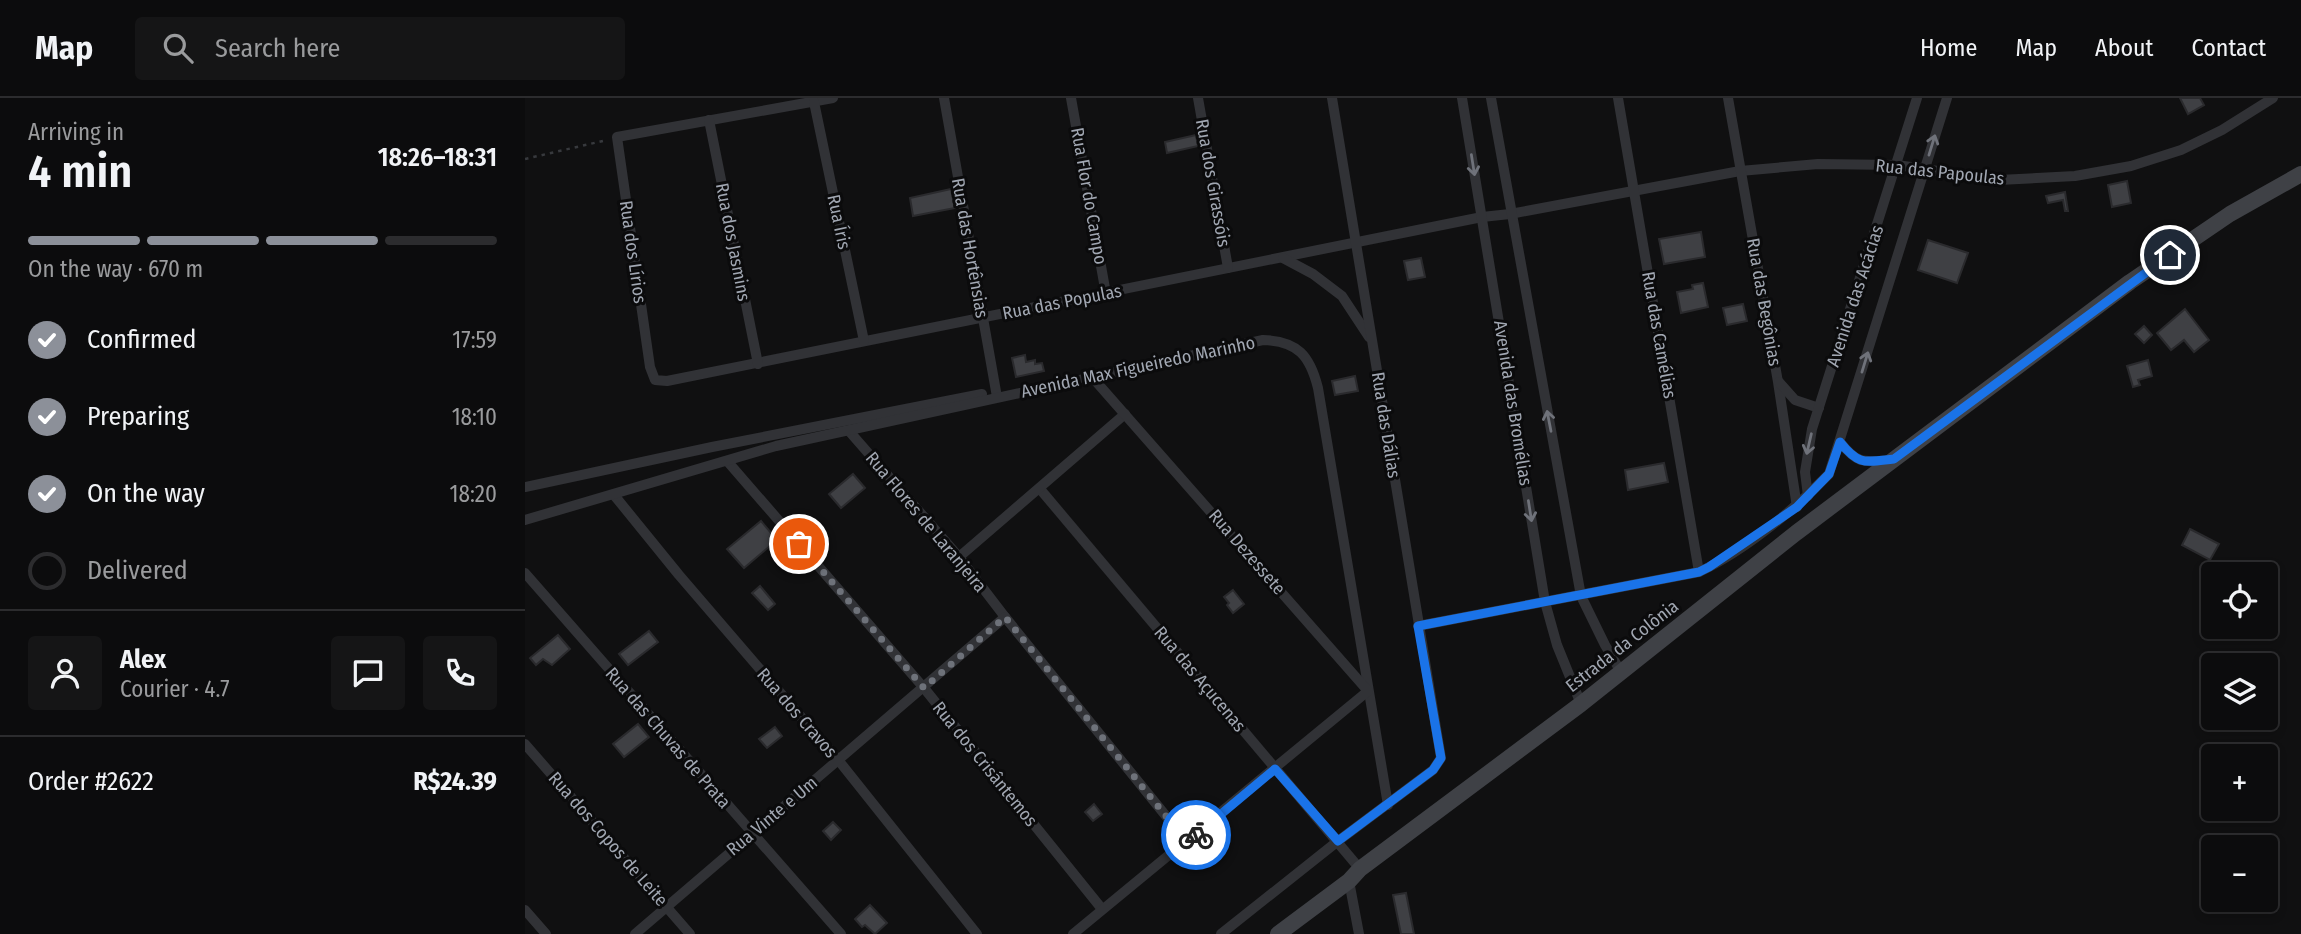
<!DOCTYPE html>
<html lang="en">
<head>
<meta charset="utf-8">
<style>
	:root { --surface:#0c0c0d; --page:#151516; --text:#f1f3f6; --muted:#9a9b9d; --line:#2c2c2e; --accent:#8c9099 }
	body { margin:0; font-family:"Fira Sans Condensed",sans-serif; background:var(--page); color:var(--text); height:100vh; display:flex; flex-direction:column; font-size:26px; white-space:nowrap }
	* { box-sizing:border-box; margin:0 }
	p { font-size:23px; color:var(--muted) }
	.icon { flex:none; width:38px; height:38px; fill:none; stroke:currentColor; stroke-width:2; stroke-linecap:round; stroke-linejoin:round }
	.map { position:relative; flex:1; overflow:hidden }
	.panel { display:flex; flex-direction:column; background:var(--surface); width:525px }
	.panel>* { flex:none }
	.fabs { position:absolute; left:1676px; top:464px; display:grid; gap:14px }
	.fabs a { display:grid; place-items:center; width:77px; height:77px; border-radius:7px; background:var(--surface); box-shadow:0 4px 10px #0003,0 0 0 2px var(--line); font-size:35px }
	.pin { position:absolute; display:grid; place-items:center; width:60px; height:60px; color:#fff; margin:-30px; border:4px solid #fff; border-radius:50%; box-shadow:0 2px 7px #0007 }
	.courier { position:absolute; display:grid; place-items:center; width:70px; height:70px; margin:-35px; border:5px solid #1a73e8; border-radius:50%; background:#fff; color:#222; box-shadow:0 2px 9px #0007 }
	.headline em { font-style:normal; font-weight:600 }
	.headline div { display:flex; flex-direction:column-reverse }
	.headline { display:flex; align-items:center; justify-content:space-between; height:119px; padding:0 28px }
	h1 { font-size:46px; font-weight:600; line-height:52px }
	.bar { display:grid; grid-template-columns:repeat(4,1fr); gap:10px 7px; align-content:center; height:84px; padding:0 28px }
	.bar i { height:9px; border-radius:5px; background:var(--line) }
	.bar .on { background:var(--accent) }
	.bar p { grid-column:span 4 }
	.line { display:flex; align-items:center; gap:18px; padding:0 28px; border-top:2px solid var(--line) }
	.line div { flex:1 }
	.round { display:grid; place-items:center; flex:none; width:74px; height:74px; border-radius:7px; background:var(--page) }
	ol { padding:0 28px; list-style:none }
	li { display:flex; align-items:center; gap:21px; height:77px }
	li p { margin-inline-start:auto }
	li .icon { padding:7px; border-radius:50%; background:var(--accent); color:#fff; stroke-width:4 }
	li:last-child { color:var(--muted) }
	li i { width:38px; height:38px; border:4px solid var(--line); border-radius:50% }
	header { display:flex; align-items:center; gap:42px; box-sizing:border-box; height:98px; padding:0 35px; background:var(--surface); border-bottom:2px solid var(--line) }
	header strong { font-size:33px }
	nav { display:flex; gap:38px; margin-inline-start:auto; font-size:24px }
	.search { width:490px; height:63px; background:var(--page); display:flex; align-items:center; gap:18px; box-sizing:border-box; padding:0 24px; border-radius:7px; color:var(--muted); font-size:26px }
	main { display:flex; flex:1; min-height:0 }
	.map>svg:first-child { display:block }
	.building { fill:#3f4044; stroke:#2a2a2d; stroke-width:2 }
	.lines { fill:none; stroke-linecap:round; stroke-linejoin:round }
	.path { stroke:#37393d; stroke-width:2.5; stroke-dasharray:3.5 5; stroke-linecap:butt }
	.minor { stroke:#313236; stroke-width:10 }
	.secondary { stroke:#3f4146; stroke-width:16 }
	.oneway { stroke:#6f727a }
	.done { stroke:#6e727a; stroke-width:7; stroke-dasharray:0 12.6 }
	.route { stroke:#1a73e8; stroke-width:9 }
	.labels { text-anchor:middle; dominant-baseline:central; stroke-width:6; stroke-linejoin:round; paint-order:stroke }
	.street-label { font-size:18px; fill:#a1a7b2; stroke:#0b0b0c }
</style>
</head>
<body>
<header>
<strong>Map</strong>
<div class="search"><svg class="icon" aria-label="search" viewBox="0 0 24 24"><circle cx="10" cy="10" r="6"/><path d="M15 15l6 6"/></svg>Search here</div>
<nav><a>Home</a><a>Map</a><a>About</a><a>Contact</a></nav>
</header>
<main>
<section class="panel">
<div class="headline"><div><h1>4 min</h1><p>Arriving in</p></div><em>18:26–18:31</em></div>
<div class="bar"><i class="on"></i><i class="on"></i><i class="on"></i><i></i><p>On the way · 670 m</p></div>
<ol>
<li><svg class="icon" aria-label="check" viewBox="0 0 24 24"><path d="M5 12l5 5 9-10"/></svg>Confirmed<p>17:59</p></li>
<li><svg class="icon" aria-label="check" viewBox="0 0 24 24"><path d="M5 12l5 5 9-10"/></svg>Preparing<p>18:10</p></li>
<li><svg class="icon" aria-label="check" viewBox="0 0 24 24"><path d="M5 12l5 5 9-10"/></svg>On the way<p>18:20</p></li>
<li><i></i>Delivered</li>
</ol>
<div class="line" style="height:126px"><a class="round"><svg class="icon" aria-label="person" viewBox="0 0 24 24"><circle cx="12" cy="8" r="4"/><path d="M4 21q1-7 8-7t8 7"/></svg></a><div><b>Alex</b><p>Courier · 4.7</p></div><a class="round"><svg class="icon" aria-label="chat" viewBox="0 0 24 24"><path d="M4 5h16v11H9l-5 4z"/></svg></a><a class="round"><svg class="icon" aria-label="phone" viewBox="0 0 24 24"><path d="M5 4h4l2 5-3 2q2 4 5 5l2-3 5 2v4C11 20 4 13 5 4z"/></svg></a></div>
<div class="line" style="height:91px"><div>Order #2622</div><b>R$24.39</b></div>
</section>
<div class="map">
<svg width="1776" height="836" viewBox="0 0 1776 836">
	<rect width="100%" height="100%" fill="#101011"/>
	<g class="building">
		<path d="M 1655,0 L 1675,0 L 1679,7 L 1663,16 Z"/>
		<path d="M 671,37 L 673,48 L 642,55 L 640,44 Z"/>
		<path d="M 1602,83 L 1606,105 L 1587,109 L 1583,87 Z"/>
		<path d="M 426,91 L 430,110 L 388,118 L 385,100 Z"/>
		<path d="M 1540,94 L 1543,113 L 1540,113 L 1538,102 L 1523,105 L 1521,98 Z"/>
		<path d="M 1176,134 L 1180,159 L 1139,166 L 1134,141 Z"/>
		<path d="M 1403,142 L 1443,155 L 1432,185 L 1393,172 Z"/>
		<path d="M 896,160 L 900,179 L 883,182 L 879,163 Z"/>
		<path d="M 1178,185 L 1183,209 L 1156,215 L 1152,194 L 1168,191 L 1167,187 Z"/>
		<path d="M 1218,206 L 1222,223 L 1202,227 L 1198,210 Z"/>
		<path d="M 1660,211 L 1684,242 L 1669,254 L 1659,242 L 1646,252 L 1632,235 Z"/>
		<path d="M 1619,228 L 1627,237 L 1619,245 L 1610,236 Z"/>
		<path d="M 500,257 L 501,264 L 510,262 L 510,266 L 517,265 L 519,273 L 491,279 L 487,260 Z"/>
		<path d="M 1623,262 L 1627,278 L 1613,282 L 1615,287 L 1608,289 L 1602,268 Z"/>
		<path d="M 830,278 L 833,293 L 810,297 L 807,283 Z"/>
		<path d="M 1139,365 L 1143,384 L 1103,392 L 1100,372 Z"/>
		<path d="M 328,376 L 340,390 L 316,410 L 304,396 Z"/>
		<path d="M 236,423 L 252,442 L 219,470 L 202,451 Z"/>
		<path d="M 1665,431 L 1694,446 L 1685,462 L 1657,447 Z"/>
		<path d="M 235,488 L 250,506 L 243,512 L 227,495 Z"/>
		<path d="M 708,492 L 719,506 L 708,515 L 702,507 L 704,505 L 699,499 Z"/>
		<path d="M 124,533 L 133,544 L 103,567 L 94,556 Z"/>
		<path d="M 33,537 L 45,551 L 27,567 L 18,561 L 11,567 L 5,560 Z"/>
		<path d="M 113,626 L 124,639 L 99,659 L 88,646 Z"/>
		<path d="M 250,629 L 257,638 L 242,650 L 234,641 Z"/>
		<path d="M 569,706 L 577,716 L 568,723 L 560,714 Z"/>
		<path d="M 308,724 L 316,732 L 306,742 L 298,733 Z"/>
		<path d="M 881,795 L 889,836 L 876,836 L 868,797 Z"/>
		<path d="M 345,807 L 362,825 L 350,836 L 340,827 L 337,829 L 330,821 Z"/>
	</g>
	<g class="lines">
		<path class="path" d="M 0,61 L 82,42"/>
		<g class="minor">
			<path d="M 308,0 L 92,39 L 125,269 L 130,282 L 142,283 L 957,119 L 985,116 L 1215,73 L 1293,66 L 1372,67 L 1474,82 L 1550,78 L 1606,68 L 1656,52 L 1697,32 L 1748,0"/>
			<path d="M 419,0 L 472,299"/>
			<path d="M 546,0 L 581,196"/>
			<path d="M 673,0 L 703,170"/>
			<path d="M 937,0 L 1020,504 L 1032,547 L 1056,606"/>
			<path d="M 966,0 L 1056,498 L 1080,547 L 1096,574"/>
			<path d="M 1093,0 L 1174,474"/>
			<path d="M 1203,0 L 1253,284 L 1272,409"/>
			<path d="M 289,4 L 339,243"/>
			<path d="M 184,22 L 233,266"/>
			<path d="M 758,160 L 788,176 L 817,198 L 844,239"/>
			<path d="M 1254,284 L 1270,302 L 1294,310"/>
			<path d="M 324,333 L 434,459 L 480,519 L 662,744"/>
			<path d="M 1315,344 C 1333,367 1339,364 1367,362"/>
			<path d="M 203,364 L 399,590 L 577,811"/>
			<path d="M 0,389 L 187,349 L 457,296"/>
			<path d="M 515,391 L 835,771"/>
			<path d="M 89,397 L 154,477 L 314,663 L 452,836"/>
			<path d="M 1283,398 L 1280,374 L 1287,331 L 1392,0"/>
			<path d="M 0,422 L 251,348 L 738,242 C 773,243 785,258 793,290 L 863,707"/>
			<path d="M 434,459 L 600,316"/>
			<path d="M 0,475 L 316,836"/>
			<path d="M 893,528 L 1174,474 C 1219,453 1269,412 1304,376 L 1422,0"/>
			<path d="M 0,646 L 165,836"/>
			<path d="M 824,783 L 834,836"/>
			<path d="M 0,812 L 21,836"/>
			<path d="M 110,836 L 480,519"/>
			<path d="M 548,836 L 843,593 L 567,279"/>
			<path d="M 696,836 L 813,743 L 908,672 L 916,660 L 807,0"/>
		</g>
		<path class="secondary" d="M 753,836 L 824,783 L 835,771 L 1056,606 L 1271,435 L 1605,184 L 1705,116 L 1776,76"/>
	</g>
	<defs><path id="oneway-shaft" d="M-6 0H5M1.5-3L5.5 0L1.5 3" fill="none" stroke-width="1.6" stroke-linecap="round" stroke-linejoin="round" transform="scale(1.75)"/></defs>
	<g class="oneway">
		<use href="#oneway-shaft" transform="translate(1407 47) rotate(-73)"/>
		<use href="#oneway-shaft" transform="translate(948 67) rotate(81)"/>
		<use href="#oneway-shaft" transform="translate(1340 264) rotate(-73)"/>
		<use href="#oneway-shaft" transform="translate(1024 323) rotate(-101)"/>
		<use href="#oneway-shaft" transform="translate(1284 346) rotate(103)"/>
		<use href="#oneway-shaft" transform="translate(1005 413) rotate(81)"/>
	</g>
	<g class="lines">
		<path class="done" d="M 274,446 L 399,590 L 480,519 L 662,744 L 671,737"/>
		<path class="route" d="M 671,737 L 750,671 L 813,743 L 908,672 L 916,660 L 893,528 L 1174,474 L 1184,469 L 1272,409 L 1304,376 L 1315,344 C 1334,368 1340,364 1369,361 L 1645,157"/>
	</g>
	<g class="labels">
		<g class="street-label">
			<text transform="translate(1415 74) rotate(6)">Rua das Papoulas</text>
			<text transform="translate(688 85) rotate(80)">Rua dos Girassóis</text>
			<text transform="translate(564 98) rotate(80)">Rua Flor do Campo</text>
			<text transform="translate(314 124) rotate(78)">Rua Íris</text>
			<text transform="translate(208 144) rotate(79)">Rua dos Jasmins</text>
			<text transform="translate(445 150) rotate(80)">Rua das Hortênsias</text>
			<text transform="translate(108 154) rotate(82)">Rua dos Lírios</text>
			<text transform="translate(1330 198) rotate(-72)">Avenida das Acácias</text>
			<text transform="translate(537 204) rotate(-11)">Rua das Populas</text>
			<text transform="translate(1239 204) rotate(80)">Rua das Begônias</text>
			<text transform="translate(1134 237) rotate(80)">Rua das Camélias</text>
			<text transform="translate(613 269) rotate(-12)">Avenida Max Figueiredo Marinho</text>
			<text transform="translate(988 305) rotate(81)">Avenida das Bromélias</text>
			<text transform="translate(861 327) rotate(81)">Rua das Dálias</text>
			<text transform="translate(401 424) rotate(50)">Rua Flores de Laranjeira</text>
			<text transform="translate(722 454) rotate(49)">Rua Dezessete</text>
			<text transform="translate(1097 548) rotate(-38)">Estrada da Colônia</text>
			<text transform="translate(675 581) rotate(50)">Rua das Açucenas</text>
			<text transform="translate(272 615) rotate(49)">Rua dos Cravos</text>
			<text transform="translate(143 640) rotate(49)">Rua das Chuvas de Prata</text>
			<text transform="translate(460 666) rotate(51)">Rua dos Crisântemos</text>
			<text transform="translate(247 718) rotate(-40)">Rua Vinte e Um</text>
			<text transform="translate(83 741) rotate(49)">Rua dos Copos de Leite</text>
		</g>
	</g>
</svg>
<div class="fabs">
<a><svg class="icon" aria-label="locate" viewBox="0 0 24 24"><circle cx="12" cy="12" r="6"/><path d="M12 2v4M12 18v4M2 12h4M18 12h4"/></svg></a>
<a><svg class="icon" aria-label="layers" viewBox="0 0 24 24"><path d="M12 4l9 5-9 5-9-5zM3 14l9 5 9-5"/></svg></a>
<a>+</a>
<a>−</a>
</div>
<div class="pin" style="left:274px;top:446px;background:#ea580c"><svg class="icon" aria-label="bag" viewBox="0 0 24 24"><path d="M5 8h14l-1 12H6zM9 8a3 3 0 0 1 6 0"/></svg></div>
<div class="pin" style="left:1645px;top:157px;background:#1f2937"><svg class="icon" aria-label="home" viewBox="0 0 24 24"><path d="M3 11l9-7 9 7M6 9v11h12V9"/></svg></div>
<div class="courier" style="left:671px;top:737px"><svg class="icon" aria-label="bike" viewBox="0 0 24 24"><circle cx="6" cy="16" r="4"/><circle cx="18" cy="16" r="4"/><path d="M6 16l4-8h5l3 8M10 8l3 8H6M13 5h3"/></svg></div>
</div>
</main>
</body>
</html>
